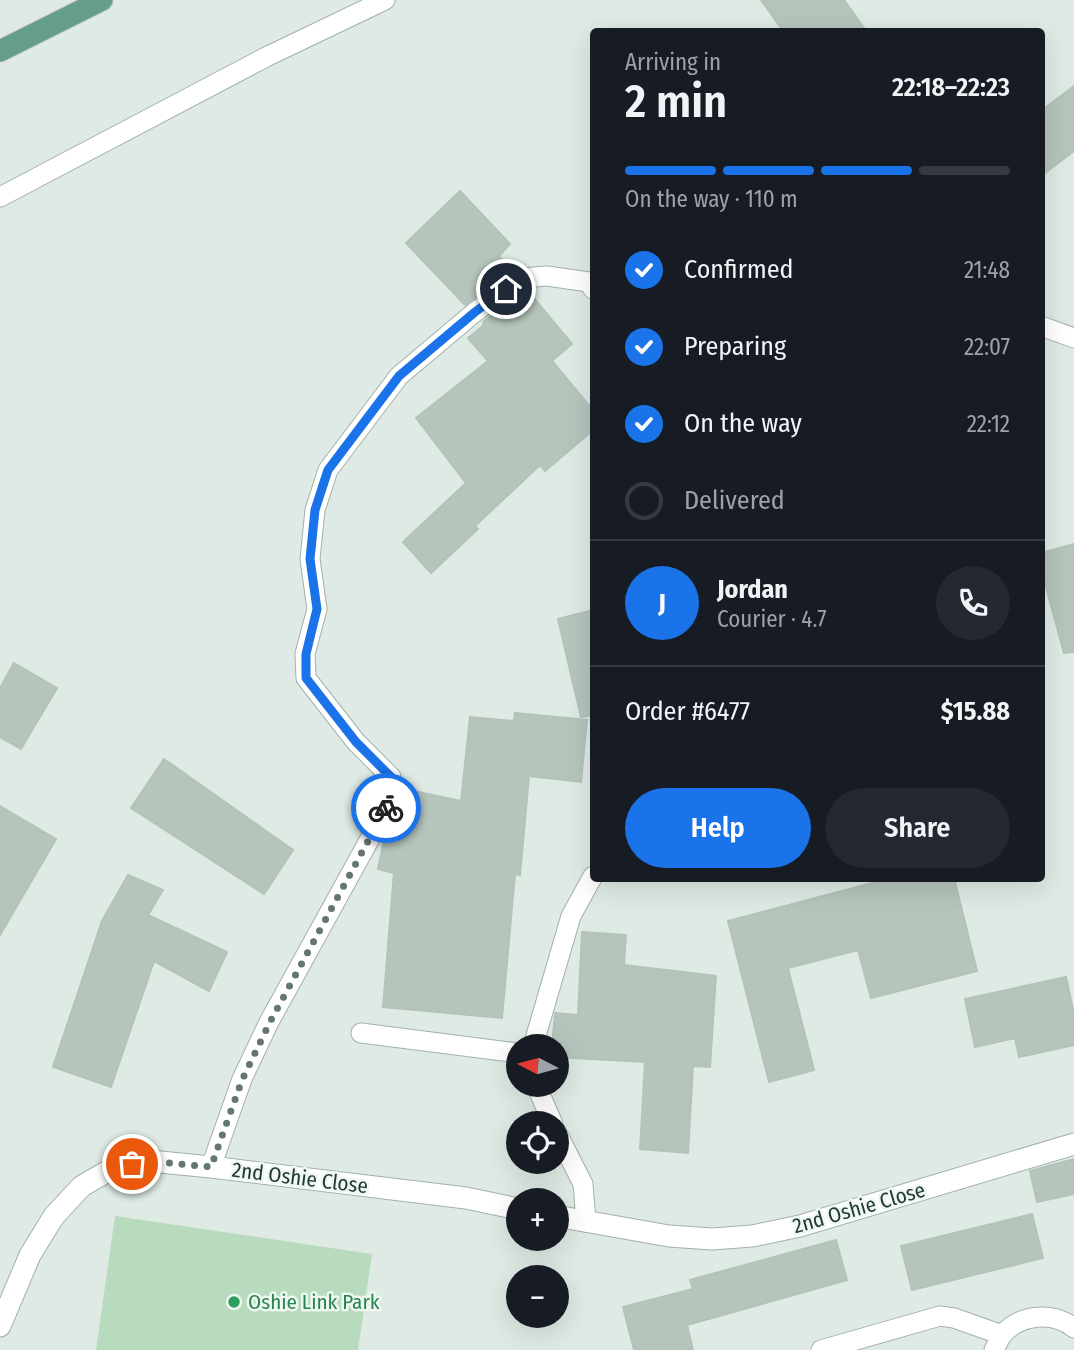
<!DOCTYPE html>
<html lang="en">
<head>
<meta charset="utf-8">
<style>
	:root { --surface:#171b24; --page:#242831; --text:#f1f3f6; --muted:#9ea1a6; --line:#363941; --accent:#1a73e8 }
	body { margin:0; font-family:"Fira Sans Condensed",sans-serif; background:var(--page); color:var(--text); height:100vh; display:flex; flex-direction:column; font-size:26px; white-space:nowrap }
	* { box-sizing:border-box; margin:0 }
	p { font-size:23px; color:var(--muted) }
	.icon { flex:none; width:38px; height:38px; fill:none; stroke:currentColor; stroke-width:2; stroke-linecap:round; stroke-linejoin:round }
	.map { position:relative; flex:1; overflow:hidden }
	.side { position:absolute; left:590px; top:28px; width:455px; height:854px; display:flex; flex-direction:column; background:var(--surface); border-radius:7px; box-shadow:0 7px 28px #0002 }
	.side>* { flex:none }
	.needle { width:46px; rotate:276deg }
	.fabs { position:absolute; left:506px; top:1034px; display:grid; gap:14px }
	.fabs a { display:grid; place-items:center; width:63px; height:63px; border-radius:50%; background:var(--surface); box-shadow:0 7px 28px #0002; font-size:35px }
	.pin { position:absolute; display:grid; place-items:center; width:60px; height:60px; color:#fff; margin:-30px; border:4px solid #fff; border-radius:50%; box-shadow:0 2px 7px #0007 }
	.courier { position:absolute; display:grid; place-items:center; width:70px; height:70px; margin:-35px; border:5px solid #1a73e8; border-radius:50%; background:#fff; color:#222; box-shadow:0 2px 9px #0007 }
	.summary em { font-style:normal; font-weight:600 }
	.summary div { display:flex; flex-direction:column-reverse }
	.summary { display:flex; align-items:center; justify-content:space-between; height:119px; padding:0 35px }
	h1 { font-size:46px; font-weight:600; line-height:52px }
	.bar { display:grid; grid-template-columns:repeat(4,1fr); gap:10px 7px; align-content:center; height:84px; padding:0 35px }
	.bar i { height:9px; border-radius:5px; background:var(--line) }
	.bar .current { background:var(--accent) }
	.bar p { grid-column:span 4 }
	.line { display:flex; align-items:center; gap:18px; padding:0 35px; border-top:2px solid var(--line) }
	.line div { flex:1 }
	.round { display:grid; place-items:center; flex:none; width:74px; height:74px; border-radius:37px; background:var(--page) }
	ol { padding:0 35px; list-style:none }
	li { display:flex; align-items:center; gap:21px; height:77px }
	li p { margin-inline-start:auto }
	li .icon { padding:7px; border-radius:50%; background:var(--accent); color:#fff; stroke-width:4 }
	li:last-child { color:var(--muted) }
	li i { width:38px; height:38px; border:4px solid var(--line); border-radius:50% }
	.primary-button { display:flex; gap:14px; margin-top:auto; padding:14px 35px }
	.primary-button a { flex:1; height:80px; border-radius:42px; background:var(--accent); color:#fff; font-size:28px; font-weight:600; line-height:80px; text-align:center }
	.primary-button a+a { background:var(--page); color:var(--text) }
	.map>svg:first-child { display:block }
	.green { fill:#b8dbbe }
	.building { fill:#b5c5bc; stroke:#b2c3ba; stroke-width:2 }
	.lines { fill:none; stroke-linecap:round; stroke-linejoin:round }
	.service-casing { stroke:#a2b1aa; stroke-width:21 }
	.minor-casing { stroke:#a2b1aa; stroke-width:23 }
	.primary-casing { stroke:#bcc4c1; stroke-width:23 }
	.service { stroke:#fff; stroke-width:19 }
	.minor { stroke:#fff; stroke-width:21 }
	.primary { stroke:#659f89; stroke-width:21 }
	.done { stroke:#64776f; stroke-width:7; stroke-dasharray:0 12.6 }
	.route { stroke:#1a73e8; stroke-width:9 }
	.leisure-dot { fill:#2e9e5b; stroke:#eff7f2; stroke-width:2.5 }
	.labels { text-anchor:middle; dominant-baseline:central; stroke-width:5; stroke-linejoin:round; paint-order:stroke }
	.street-label { font-size:21px; fill:#213930; stroke:#eff7f2 }
	.leisure-label { font-size:21px; fill:#27864d; stroke:#eff7f2; text-anchor:start }
</style>
</head>
<body>
<div class="map">
<svg width="1074" height="1350" viewBox="0 0 1074 1350">
	<rect width="100%" height="100%" fill="#dfeae4"/>
	<path class="green" d="M 115,1216 L 372,1254 L 358,1350 L 96,1350 Z"/>
	<g class="building">
		<path d="M 761,0 L 844,0 L 867,32 L 784,32 Z"/>
		<path d="M 1074,86 L 1074,151 L 1041,176 L 1041,111 Z"/>
		<path d="M 460,191 L 510,244 L 499,256 L 511,271 L 465,305 L 406,243 Z"/>
		<path d="M 527,290 L 572,344 L 552,361 L 593,410 L 593,430 L 545,471 L 540,465 L 475,526 L 478,529 L 431,573 L 403,542 L 466,483 L 416,418 L 488,361 L 468,338 L 484,325 L 483,322 Z"/>
		<path d="M 1074,544 L 1074,652 L 1064,653 L 1041,569 L 1041,553 Z"/>
		<path d="M 593,610 L 593,715 L 581,717 L 558,619 Z"/>
		<path d="M 14,663 L 57,688 L 21,749 L 0,737 L 0,688 Z"/>
		<path d="M 515,713 L 587,720 L 581,782 L 529,776 L 520,875 L 515,874 L 502,1018 L 383,1007 L 394,873 L 378,869 L 385,836 L 403,798 L 404,789 L 461,801 L 470,717 L 514,721 Z"/>
		<path d="M 164,759 L 293,850 L 264,894 L 131,808 Z"/>
		<path d="M 0,806 L 56,839 L 0,935 Z"/>
		<path d="M 128,875 L 163,890 L 148,915 L 227,952 L 209,991 L 154,961 L 111,1087 L 53,1067 L 102,921 Z"/>
		<path d="M 891,878 L 954,878 L 977,971 L 871,998 L 858,950 L 788,968 L 814,1070 L 769,1082 L 728,921 Z"/>
		<path d="M 582,932 L 626,935 L 624,965 L 716,976 L 710,1067 L 693,1066 L 688,1153 L 640,1149 L 645,1062 L 556,1057 L 556,1046 L 552,1046 L 555,1013 L 578,1015 Z"/>
		<path d="M 1066,977 L 1074,1014 L 1074,1045 L 1019,1057 L 1015,1038 L 975,1047 L 965,999 Z"/>
		<path d="M 1074,1159 L 1074,1194 L 1037,1202 L 1030,1171 Z"/>
		<path d="M 1032,1214 L 1043,1258 L 912,1290 L 901,1246 Z"/>
		<path d="M 836,1240 L 847,1280 L 687,1325 L 693,1350 L 634,1350 L 623,1307 L 693,1289 L 690,1280 Z"/>
	</g>
	<g class="lines">
		<g class="service-casing">
			<g id="service">
				<path d="M 0,197 L 266,57 L 385,0"/>
				<path d="M 1041,326 L 1074,338"/>
				<path d="M 361,1033 L 518,1053"/>
				<path d="M 533,1046 L 571,916 L 593,876"/>
				<path d="M 536,1085 L 553,1124"/>
				<path d="M 556,1131 L 583,1184 L 586,1222"/>
				<path d="M 211,1167 L 242,1079 L 269,1022 L 383,815 L 392,793 L 391,777 L 356,742 L 306,678 L 305,654 L 317,609 L 310,559 L 315,510 L 328,470 L 399,376 L 475,312 L 522,278 L 547,276 L 589,282 L 593,289"/>
				<path d="M 821,1350 L 940,1316 L 954,1318 L 1002,1335"/>
				<path d="M 994,1350 C 997,1345 999,1339 1002,1335 C 1020,1314 1053,1311 1074,1328"/>
			</g>
		</g>
		<g class="minor-casing">
			<g id="minor">
				<path d="M 556,1216 L 669,1236 L 712,1239 L 752,1236 L 800,1226 L 1074,1144"/>
				<path d="M 0,1326 L 30,1255 L 54,1216 L 82,1186 L 115,1167 L 150,1161 L 211,1167 L 466,1198 L 518,1209"/>
			</g>
		</g>
		<g class="primary-casing">
			<path id="primary" d="M 0,51 L 102,0"/>
		</g>
		<use href="#service" class="service"/>
		<use href="#minor" class="minor"/>
		<use href="#primary" class="primary"/>
	</g>
	<g class="lines">
		<path class="done" d="M 132,1164 L 150,1161 L 211,1167 L 242,1080 L 270,1022 L 386,808"/>
		<path class="route" d="M 386,808 L 392,793 L 391,777 L 356,742 L 306,678 L 306,654 L 317,609 L 310,559 L 315,510 L 328,470 L 399,376 L 475,312 L 506,289"/>
	</g>
	<circle class="leisure-dot" cx="234" cy="1302" r="7"/>
	<g class="labels">
		<g class="street-label">
			<text transform="translate(300 1178) rotate(7)">2nd Oshie Close</text>
			<text transform="translate(859 1208) rotate(-16)">2nd Oshie Close</text>
		</g>
		<g class="leisure-label">
			<text x="248" y="1302">Oshie Link Park</text>
		</g>
	</g>
</svg>
<div class="fabs">
<a><svg class="needle" viewBox="-14 -14 28 28"><path d="M0-13l5 13h-10z" fill="#e53935"/><path d="M0 13l5-13h-10z" fill="#9ea1a6"/></svg></a>
<a><svg class="icon" aria-label="locate" viewBox="0 0 24 24"><circle cx="12" cy="12" r="6"/><path d="M12 2v4M12 18v4M2 12h4M18 12h4"/></svg></a>
<a>+</a>
<a>−</a>
</div>
<div class="pin" style="left:132px;top:1164px;background:#ea580c"><svg class="icon" aria-label="bag" viewBox="0 0 24 24"><path d="M5 8h14l-1 12H6zM9 8a3 3 0 0 1 6 0"/></svg></div>
<div class="pin" style="left:506px;top:289px;background:#1f2937"><svg class="icon" aria-label="home" viewBox="0 0 24 24"><path d="M3 11l9-7 9 7M6 9v11h12V9"/></svg></div>
<div class="courier" style="left:386px;top:808px"><svg class="icon" aria-label="bike" viewBox="0 0 24 24"><circle cx="6" cy="16" r="4"/><circle cx="18" cy="16" r="4"/><path d="M6 16l4-8h5l3 8M10 8l3 8H6M13 5h3"/></svg></div>
<section class="side">
<div class="summary"><div><h1>2 min</h1><p>Arriving in</p></div><em>22:18–22:23</em></div>
<div class="bar"><i class="current"></i><i class="current"></i><i class="current"></i><i></i><p>On the way · 110 m</p></div>
<ol>
<li><svg class="icon" aria-label="check" viewBox="0 0 24 24"><path d="M5 12l5 5 9-10"/></svg>Confirmed<p>21:48</p></li>
<li><svg class="icon" aria-label="check" viewBox="0 0 24 24"><path d="M5 12l5 5 9-10"/></svg>Preparing<p>22:07</p></li>
<li><svg class="icon" aria-label="check" viewBox="0 0 24 24"><path d="M5 12l5 5 9-10"/></svg>On the way<p>22:12</p></li>
<li><i></i>Delivered</li>
</ol>
<div class="line" style="height:126px"><b class="round" style="background:var(--accent);color:#fff">J</b><div><b>Jordan</b><p>Courier · 4.7</p></div><a class="round"><svg class="icon" aria-label="phone" viewBox="0 0 24 24"><path d="M5 4h4l2 5-3 2q2 4 5 5l2-3 5 2v4C11 20 4 13 5 4z"/></svg></a></div>
<div class="line" style="height:91px"><div>Order #6477</div><b>$15.88</b></div>
<div class="primary-button"><a>Help</a><a>Share</a></div>
</section>
</div>
</body>
</html>
